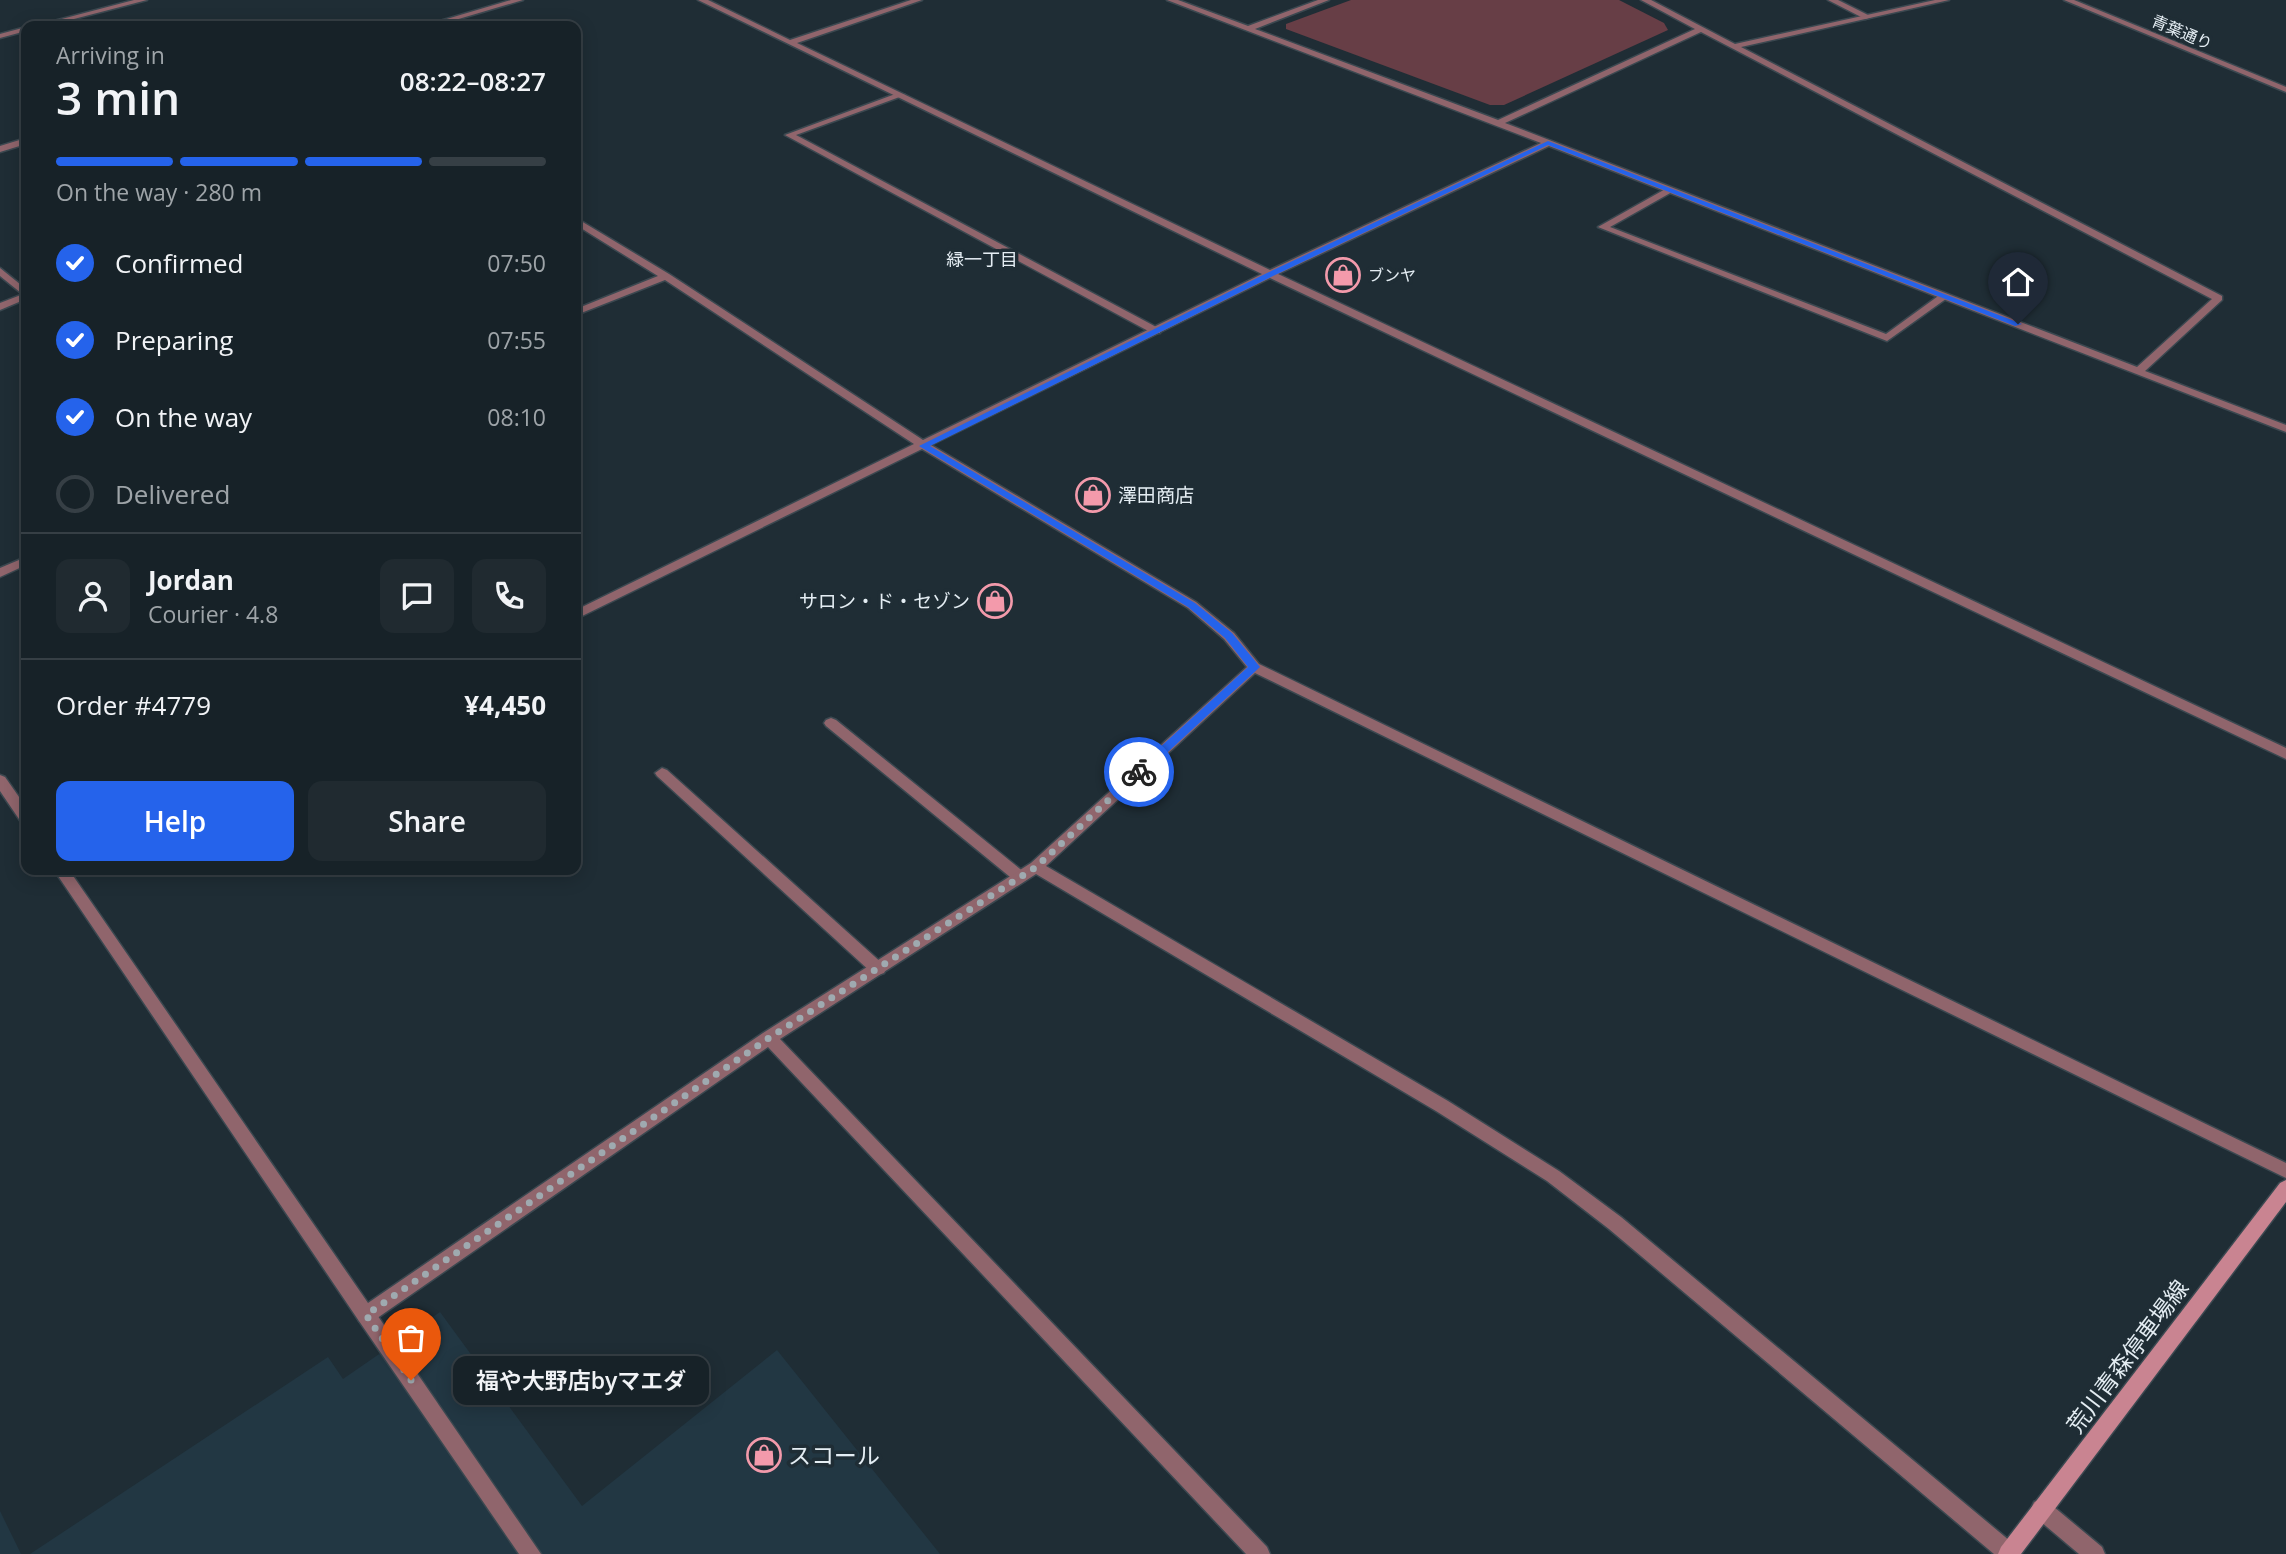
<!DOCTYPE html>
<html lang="en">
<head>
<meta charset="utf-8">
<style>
	:root { --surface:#172228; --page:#202a30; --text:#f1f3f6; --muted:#9ea4a8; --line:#363f45; --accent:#2563eb }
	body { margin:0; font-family:"Open Sans","Noto Sans JP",sans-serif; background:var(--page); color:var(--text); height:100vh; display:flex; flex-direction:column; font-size:26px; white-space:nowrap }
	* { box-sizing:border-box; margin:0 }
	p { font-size:23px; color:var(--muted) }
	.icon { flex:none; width:38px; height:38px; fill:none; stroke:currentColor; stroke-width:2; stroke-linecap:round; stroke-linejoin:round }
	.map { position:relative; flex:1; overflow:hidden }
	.drawer { position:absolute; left:21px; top:21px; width:560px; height:854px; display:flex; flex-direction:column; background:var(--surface); border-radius:14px; box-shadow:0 4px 18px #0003,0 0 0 2px var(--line) }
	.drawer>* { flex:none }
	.pin { position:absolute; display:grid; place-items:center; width:60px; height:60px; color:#fff; margin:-72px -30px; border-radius:50% 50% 50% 0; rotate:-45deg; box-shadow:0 0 7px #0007 }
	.pin .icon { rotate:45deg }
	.courier { position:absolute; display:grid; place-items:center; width:70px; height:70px; margin:-35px; border:5px solid #2563eb; border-radius:50%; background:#fff; color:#222; box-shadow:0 2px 9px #0007 }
	.bubble { position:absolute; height:49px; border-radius:14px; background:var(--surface); box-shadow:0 4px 18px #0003,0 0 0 2px var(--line); font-size:23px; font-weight:600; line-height:49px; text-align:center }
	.summary em { font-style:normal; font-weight:600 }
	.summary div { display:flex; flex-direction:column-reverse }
	.summary { display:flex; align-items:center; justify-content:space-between; height:119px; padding:0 35px }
	h1 { font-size:46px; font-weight:600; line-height:52px }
	.bar { display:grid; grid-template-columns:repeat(4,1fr); gap:10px 7px; align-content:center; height:84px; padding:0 35px }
	.bar i { height:9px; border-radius:5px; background:var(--line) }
	.bar .current { background:var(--accent) }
	.bar p { grid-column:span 4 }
	.line { display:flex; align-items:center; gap:18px; padding:0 35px; border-top:2px solid var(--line) }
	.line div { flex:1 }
	.round { display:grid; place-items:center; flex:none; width:74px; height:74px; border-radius:14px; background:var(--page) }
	ol { padding:0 35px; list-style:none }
	li { display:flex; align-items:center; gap:21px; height:77px }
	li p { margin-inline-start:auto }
	li .icon { padding:7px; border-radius:50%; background:var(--accent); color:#fff; stroke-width:4 }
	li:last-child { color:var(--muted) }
	li i { width:38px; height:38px; border:4px solid var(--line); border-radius:50% }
	.button { display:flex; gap:14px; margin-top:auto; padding:14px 35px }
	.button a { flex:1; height:80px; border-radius:14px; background:var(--accent); color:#fff; font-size:28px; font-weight:600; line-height:80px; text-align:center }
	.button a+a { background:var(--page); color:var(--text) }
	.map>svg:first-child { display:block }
	.built { fill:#223743 }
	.green { fill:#673e46 }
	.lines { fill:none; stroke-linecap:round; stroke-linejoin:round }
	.service-casing { stroke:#3b4850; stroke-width:3 }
	.minor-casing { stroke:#3b4850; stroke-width:3 }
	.tertiary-casing { stroke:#3b4850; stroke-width:3 }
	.secondary-casing { stroke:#3b4850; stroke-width:3 }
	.service { fill:#90656c; fill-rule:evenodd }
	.minor { fill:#90656c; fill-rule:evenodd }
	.tertiary { fill:#90656c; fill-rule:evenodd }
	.secondary { fill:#c98491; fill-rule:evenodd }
	.route { fill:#2563eb }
	.done { stroke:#9faab0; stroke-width:7; stroke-dasharray:0 12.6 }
	.labels { text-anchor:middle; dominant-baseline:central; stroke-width:7; stroke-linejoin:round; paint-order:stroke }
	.far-street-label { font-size:16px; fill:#e4edf3; stroke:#1f2d35 }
	.far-poi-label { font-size:16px; fill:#e4edf3; stroke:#1f2d35; text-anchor:start }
	.far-neighbourhood-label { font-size:18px; fill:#e4edf3; stroke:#1f2d35 }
	.poi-label { font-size:19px; fill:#e4edf3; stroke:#1f2d35; text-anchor:start }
	.near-street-label { font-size:23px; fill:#e4edf3; stroke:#1f2d35 }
	.near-poi-label { font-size:23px; fill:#e4edf3; stroke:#1f2d35; text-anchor:start }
</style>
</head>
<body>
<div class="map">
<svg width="2286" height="1554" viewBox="0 0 2286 1554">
	<rect width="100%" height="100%" fill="#1f2d35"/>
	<g class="built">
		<path d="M 440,1312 L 582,1506 L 777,1350 L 940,1554 L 30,1554 L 328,1357 L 343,1379 Z"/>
		<path d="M 0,1511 L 21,1554 L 0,1554 Z"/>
	</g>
	<path class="green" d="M 1351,0 L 1619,0 L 1664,23 L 1668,30 L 1504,105 L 1490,105 L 1286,29 L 1286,24 Z"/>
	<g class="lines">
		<g class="service-casing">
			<g id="service">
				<path d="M 1828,0 L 1838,0 L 1872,17 L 1865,19 Z"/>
				<path d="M 898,93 L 905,95 L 796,135 L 1160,329 L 1160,333 L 1152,333 L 785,135 Z"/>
				<path d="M 1669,187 L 1674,190 L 1672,192 L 1610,227 L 1886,334 L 1941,294 L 1950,296 L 1887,341 L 1598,227 Z"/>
				<path d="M 0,268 L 26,289 L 26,297 L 0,276 Z"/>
				<path d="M 831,718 L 836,720 L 1025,873 L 1027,877 L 1025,881 L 1015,881 L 826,726 L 824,723 L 826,720 Z"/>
				<path d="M 662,768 L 667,770 L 884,965 L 886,969 L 884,973 L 878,975 L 872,973 L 657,776 L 655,773 Z"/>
				<path d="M 366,1306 L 373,1309 L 541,1554 L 519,1554 L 359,1321 L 357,1315 L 359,1309 Z"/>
				<path d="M 2041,1499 L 2048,1502 L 2102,1547 L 2105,1554 L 2079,1554 L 2034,1516 L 2031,1509 L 2034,1502 Z"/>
			</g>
		</g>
		<g class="minor-casing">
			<g id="minor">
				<path d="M 511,0 L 523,0 L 435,26 L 423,26 Z"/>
				<path d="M 698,0 L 708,0 L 790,40 L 911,0 L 922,0 L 797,43 L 1270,270 L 1541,143 L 1167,0 L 1178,0 L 1248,26 L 1318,0 L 1329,0 L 1255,29 L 1498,120 L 1695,29 L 1641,0 L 1651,0 L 1735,44 L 1935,0 L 1949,0 L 1741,47 L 2222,296 L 2222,300 L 2145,371 L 2286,425 L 2286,432 L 1549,146 L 1278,274 L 2286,748 L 2286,759 L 1270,278 L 931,445 L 1196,602 L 1234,633 L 1259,664 L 2286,1163 L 2286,1178 L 1255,673 L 1046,866 L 1448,1101 L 1559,1171 L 1621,1217 L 2016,1546 L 2019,1554 L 1994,1554 L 1609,1229 L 1547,1181 L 1436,1111 L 1036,874 L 780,1039 L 1267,1547 L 1270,1554 L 1246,1554 L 768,1047 L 373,1321 L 366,1324 L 359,1321 L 54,870 L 69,870 L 368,1303 L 763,1033 L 1031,863 L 1247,667 L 1224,639 L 1188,608 L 922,449 L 576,619 L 576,610 L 914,444 L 665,280 L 576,315 L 576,309 L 658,276 L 576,225 L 576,218 L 669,274 L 923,440 L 1262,274 ZM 1701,32 L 2212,299 L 2137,367 L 1505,123 Z"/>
				<path d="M 26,138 L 26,144 L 0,152 L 0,146 Z"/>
				<path d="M 26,293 L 26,299 L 0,310 L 0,303 Z"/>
				<path d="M 26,557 L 26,565 L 0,577 L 0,568 Z"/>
				<path d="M 0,775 L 5,777 L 26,807 L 26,823 L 21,822 L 0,791 Z"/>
			</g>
		</g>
		<g class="tertiary-casing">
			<g id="tertiary">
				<path d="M 134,0 L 147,0 L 47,26 L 35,26 Z"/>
				<path d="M 2064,0 L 2074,0 L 2286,87 L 2286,92 Z"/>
				<path d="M 26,27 L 26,31 L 0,38 L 0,34 Z"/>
			</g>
		</g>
		<g class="secondary-casing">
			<path id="secondary" d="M 2286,1180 L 2286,1202 L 2021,1554 L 1998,1554 L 2001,1547 L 2280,1183 Z"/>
		</g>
		<use href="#service" class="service"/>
		<use href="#minor" class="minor"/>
		<use href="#tertiary" class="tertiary"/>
		<use href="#secondary" class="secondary"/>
	</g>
	<path class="route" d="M 1548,141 L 2022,324 L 2015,326 L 1548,145 L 1273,276 L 930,446 L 1195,603 L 1232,633 L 1260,667 L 1143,775 L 1135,775 L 1135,770 L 1248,667 L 1225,638 L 1188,607 L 919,446 L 1267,273 Z"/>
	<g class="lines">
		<path class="done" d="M 411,1380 L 366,1315 L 769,1038 L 1036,867 L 1139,772"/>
	</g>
	<defs>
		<g id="shop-ring" transform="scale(1.75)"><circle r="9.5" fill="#1f2d35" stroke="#f39aab" stroke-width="1.5"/><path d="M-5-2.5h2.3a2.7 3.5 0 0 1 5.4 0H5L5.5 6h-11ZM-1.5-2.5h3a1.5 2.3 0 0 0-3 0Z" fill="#f39aab"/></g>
	</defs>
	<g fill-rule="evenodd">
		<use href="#shop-ring" x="1343" y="275"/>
		<use href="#shop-ring" x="1093" y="495"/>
		<use href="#shop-ring" x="995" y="601"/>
		<use href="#shop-ring" x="764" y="1455"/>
	</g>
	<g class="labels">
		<g class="far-street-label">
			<text transform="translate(2182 32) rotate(23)">青葉通り</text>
		</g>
		<g class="far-poi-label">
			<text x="1368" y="275">ブンヤ</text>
		</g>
		<g class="far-neighbourhood-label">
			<text x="982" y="259">緑一丁目</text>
		</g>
		<g class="poi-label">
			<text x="1118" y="495">澤田商店</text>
			<text x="970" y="601" text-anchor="end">サロン・ド・セゾン</text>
		</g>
		<g class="near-street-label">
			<text transform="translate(2127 1356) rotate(-53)">荒川青森停車場線</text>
		</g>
		<g class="near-poi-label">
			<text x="788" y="1455">スコール</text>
		</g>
	</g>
</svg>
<div class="pin" style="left:411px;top:1380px;background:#ea580c"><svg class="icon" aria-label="bag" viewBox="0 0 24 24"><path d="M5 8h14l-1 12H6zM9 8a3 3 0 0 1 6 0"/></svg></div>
<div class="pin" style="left:2018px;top:324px;background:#1f2937"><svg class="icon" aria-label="home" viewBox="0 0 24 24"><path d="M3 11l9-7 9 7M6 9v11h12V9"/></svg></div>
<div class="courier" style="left:1139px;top:772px"><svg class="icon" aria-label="bike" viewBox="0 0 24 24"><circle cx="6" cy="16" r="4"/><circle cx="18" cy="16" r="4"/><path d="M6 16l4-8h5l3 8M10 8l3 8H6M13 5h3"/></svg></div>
<div class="bubble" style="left:453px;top:1356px;width:256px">福や大野店byマエダ</div>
<section class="drawer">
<div class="summary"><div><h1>3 min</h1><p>Arriving in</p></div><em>08:22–08:27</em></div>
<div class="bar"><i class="current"></i><i class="current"></i><i class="current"></i><i></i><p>On the way · 280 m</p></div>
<ol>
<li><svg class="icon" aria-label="check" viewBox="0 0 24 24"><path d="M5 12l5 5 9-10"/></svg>Confirmed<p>07:50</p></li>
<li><svg class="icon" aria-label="check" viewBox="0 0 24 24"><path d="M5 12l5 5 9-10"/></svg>Preparing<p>07:55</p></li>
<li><svg class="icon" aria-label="check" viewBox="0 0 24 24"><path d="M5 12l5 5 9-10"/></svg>On the way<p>08:10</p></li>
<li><i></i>Delivered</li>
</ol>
<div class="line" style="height:126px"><a class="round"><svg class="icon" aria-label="person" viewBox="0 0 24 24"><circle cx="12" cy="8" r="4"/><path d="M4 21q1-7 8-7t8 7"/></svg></a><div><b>Jordan</b><p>Courier · 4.8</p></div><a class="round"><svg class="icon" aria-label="chat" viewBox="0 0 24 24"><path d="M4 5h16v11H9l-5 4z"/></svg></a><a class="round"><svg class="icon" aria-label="phone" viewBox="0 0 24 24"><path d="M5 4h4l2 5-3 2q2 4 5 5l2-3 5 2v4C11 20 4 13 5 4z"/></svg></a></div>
<div class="line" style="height:91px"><div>Order #4779</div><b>¥4,450</b></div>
<div class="button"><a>Help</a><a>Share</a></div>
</section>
</div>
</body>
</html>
